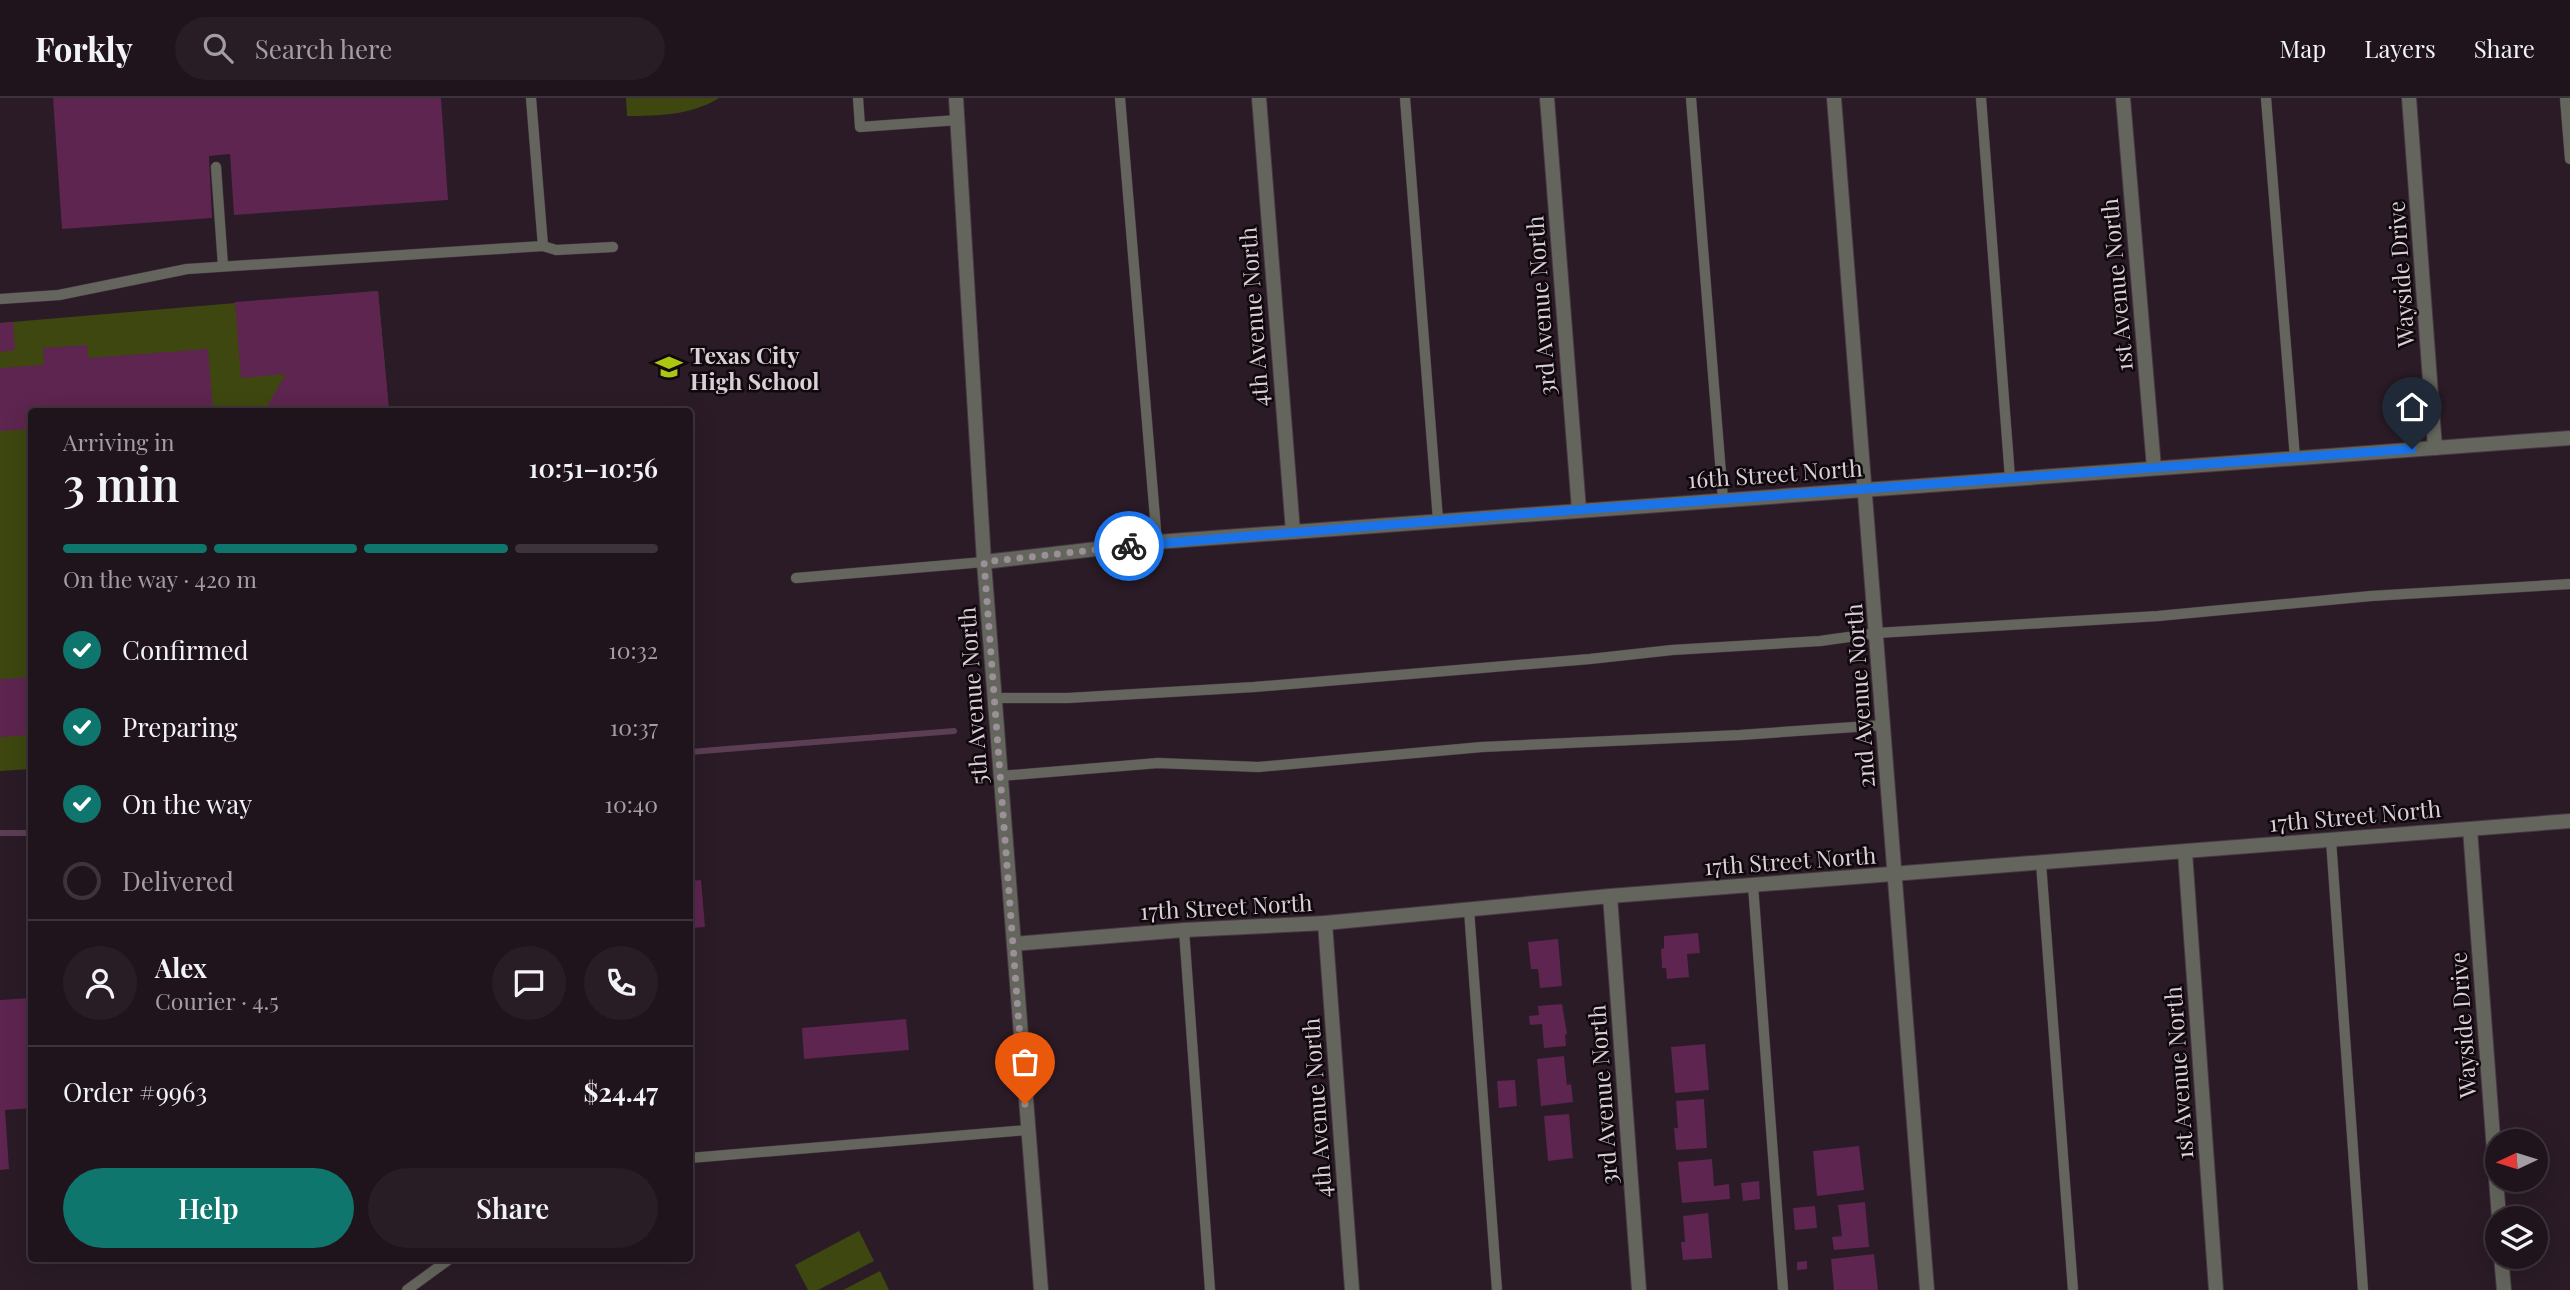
<!DOCTYPE html>
<html lang="en">
<head>
<meta charset="utf-8">
<style>
	:root { --surface:#20141c; --page:#281d25; --text:#f1f3f6; --muted:#a29ea3; --line:#3d333b; --accent:#0f766e }
	body { margin:0; font-family:"Playfair Display",serif; background:var(--page); color:var(--text); height:100vh; display:flex; flex-direction:column; font-size:26px; white-space:nowrap }
	* { box-sizing:border-box; margin:0 }
	p { font-size:23px; color:var(--muted) }
	.icon { flex:none; width:38px; height:38px; fill:none; stroke:currentColor; stroke-width:2; stroke-linecap:round; stroke-linejoin:round }
	.map { position:relative; flex:1; overflow:hidden }
	.sheet { position:absolute; left:28px; top:310px; width:665px; height:854px; display:flex; flex-direction:column; background:var(--surface); border-radius:7px; box-shadow:0 7px 28px #0002,0 0 0 2px var(--line) }
	.sheet>* { flex:none }
	.needle { width:46px; rotate:266deg }
	.fabs { position:absolute; left:2485px; top:1031px; display:grid; gap:14px }
	.fabs a { display:grid; place-items:center; width:63px; height:63px; border-radius:50%; background:var(--surface); box-shadow:0 7px 28px #0002,0 0 0 2px var(--line); font-size:35px }
	.pin { position:absolute; display:grid; place-items:center; width:60px; height:60px; color:#fff; margin:-72px -30px; border-radius:50% 50% 50% 0; rotate:-45deg; box-shadow:0 0 7px #0007 }
	.pin .icon { rotate:45deg }
	.courier { position:absolute; display:grid; place-items:center; width:70px; height:70px; margin:-35px; border:5px solid #1a73e8; border-radius:50%; background:#fff; color:#222; box-shadow:0 2px 9px #0007 }
	.headline em { font-style:normal; font-weight:600 }
	.headline div { display:flex; flex-direction:column-reverse }
	.headline { display:flex; align-items:center; justify-content:space-between; height:119px; padding:0 35px }
	h1 { font-size:46px; font-weight:600; line-height:52px }
	.bar { display:grid; grid-template-columns:repeat(4,1fr); gap:10px 7px; align-content:center; height:84px; padding:0 35px }
	.bar i { height:9px; border-radius:5px; background:var(--line) }
	.bar .active { background:var(--accent) }
	.bar p { grid-column:span 4 }
	.line { display:flex; align-items:center; gap:18px; padding:0 35px; border-top:2px solid var(--line) }
	.line div { flex:1 }
	.round { display:grid; place-items:center; flex:none; width:74px; height:74px; border-radius:37px; background:var(--page) }
	ol { padding:0 35px; list-style:none }
	li { display:flex; align-items:center; gap:21px; height:77px }
	li p { margin-inline-start:auto }
	li .icon { padding:7px; border-radius:50%; background:var(--accent); color:#fff; stroke-width:4 }
	li:last-child { color:var(--muted) }
	li i { width:38px; height:38px; border:4px solid var(--line); border-radius:50% }
	.button { display:flex; gap:14px; margin-top:auto; padding:14px 35px }
	.button a { flex:1; height:80px; border-radius:42px; background:var(--accent); color:#fff; font-size:28px; font-weight:600; line-height:80px; text-align:center }
	.button a+a { background:var(--page); color:var(--text) }
	header { display:flex; align-items:center; gap:42px; box-sizing:border-box; height:98px; padding:0 35px; background:var(--surface); border-bottom:2px solid var(--line) }
	header strong { font-size:33px }
	nav { display:flex; gap:38px; margin-inline-start:auto; font-size:24px }
	.search { width:490px; height:63px; background:var(--page); display:flex; align-items:center; gap:18px; box-sizing:border-box; padding:0 24px; border-radius:38px; color:var(--muted); font-size:26px }
	.map>svg:first-child { display:block }
	.green { fill:#3d470f }
	.lines { fill:none; stroke-linecap:round; stroke-linejoin:round }
	.stream { stroke:#5b3e54; stroke-width:6 }
	.building { fill:#5d254f }
	.service-casing { stroke:#463842; stroke-width:11 }
	.minor-casing { stroke:#463842; stroke-width:16 }
	.tertiary-casing { stroke:#463842; stroke-width:16 }
	.service { stroke:#64665d; stroke-width:10 }
	.minor { stroke:#64665d; stroke-width:14 }
	.tertiary { stroke:#64665d; stroke-width:14 }
	.done { stroke:#9c9098; stroke-width:7; stroke-dasharray:0 12.6 }
	.route { stroke:#1a73e8; stroke-width:9 }
	.labels { text-anchor:middle; dominant-baseline:central; stroke-width:5; stroke-linejoin:round; paint-order:stroke }
	.street-label { font-size:23px; fill:#dacfd6; stroke:#0f080c }
	.poi-label { font-size:23px; font-weight:bold; fill:#dacfd6; stroke:#0f080c; text-anchor:start }
</style>
</head>
<body>
<header>
<strong>Forkly</strong>
<div class="search"><svg class="icon" aria-label="search" viewBox="0 0 24 24"><circle cx="10" cy="10" r="6"/><path d="M15 15l6 6"/></svg>Search here</div>
<nav><a>Map</a><a>Layers</a><a>Share</a></nav>
</header>
<div class="map">
<svg width="2570" height="1192" viewBox="0 0 2570 1192">
	<rect width="100%" height="100%" fill="#2a1b26"/>
	<g class="green">
		<path d="M 626,0 L 719,0 C 692,17 658,18 627,18 Z"/>
		<path d="M 378,193 L 389,313 L 32,313 L 31,671 L 0,673 L 0,225 Z"/>
		<path d="M 859,1133 L 874,1163 L 818,1192 L 808,1192 L 795,1167 Z"/>
		<path d="M 880,1173 L 889,1192 L 843,1192 Z"/>
	</g>
	<g class="lines">
		<g class="stream">
			<path d="M 690,654 L 954,633"/>
			<path d="M 0,735 L 32,735"/>
		</g>
	</g>
	<g class="building">
		<path d="M 53,0 L 441,0 L 448,102 L 234,117 L 230,56 L 209,58 L 212,120 L 62,131 Z"/>
		<path d="M 378,193 L 389,313 L 264,313 L 286,276 L 241,280 L 235,204 Z"/>
		<path d="M 13,224 L 15,252 L 0,254 L 0,225 Z"/>
		<path d="M 87,247 L 88,260 L 208,251 L 213,313 L 32,313 L 32,331 L 0,333 L 0,270 L 44,267 L 43,250 Z"/>
		<path d="M 32,579 L 32,637 L 0,639 L 0,581 Z"/>
		<path d="M 701,782 L 705,829 L 690,830 L 690,783 Z"/>
		<path d="M 1698,835 L 1700,855 L 1687,856 L 1689,879 L 1667,881 L 1666,870 L 1662,870 L 1661,851 L 1664,850 L 1664,838 Z"/>
		<path d="M 1558,841 L 1562,888 L 1540,890 L 1538,871 L 1531,871 L 1528,844 Z"/>
		<path d="M 32,900 L 32,1010 L 5,1012 L 9,1071 L 0,1072 L 0,902 Z"/>
		<path d="M 1562,906 L 1567,936 L 1565,937 L 1566,948 L 1544,950 L 1542,926 L 1530,927 L 1529,918 L 1539,917 L 1538,908 Z"/>
		<path d="M 906,921 L 909,952 L 804,961 L 802,930 Z"/>
		<path d="M 1705,946 L 1709,992 L 1675,995 L 1671,949 Z"/>
		<path d="M 1564,958 L 1567,987 L 1571,986 L 1573,1004 L 1541,1008 L 1537,961 Z"/>
		<path d="M 1515,982 L 1517,1008 L 1499,1010 L 1497,983 Z"/>
		<path d="M 1704,1001 L 1707,1050 L 1676,1052 L 1674,1030 L 1678,1030 L 1676,1003 Z"/>
		<path d="M 1569,1016 L 1573,1060 L 1548,1063 L 1544,1018 Z"/>
		<path d="M 1859,1048 L 1864,1092 L 1817,1098 L 1813,1053 Z"/>
		<path d="M 1712,1061 L 1714,1088 L 1729,1086 L 1730,1101 L 1682,1105 L 1678,1064 Z"/>
		<path d="M 1759,1083 L 1760,1101 L 1743,1103 L 1741,1085 Z"/>
		<path d="M 1865,1104 L 1869,1149 L 1834,1152 L 1832,1139 L 1842,1138 L 1838,1107 Z"/>
		<path d="M 1815,1108 L 1817,1130 L 1795,1132 L 1793,1110 Z"/>
		<path d="M 1708,1115 L 1712,1160 L 1683,1162 L 1681,1144 L 1685,1144 L 1683,1118 Z"/>
		<path d="M 1874,1156 L 1878,1192 L 1834,1192 L 1831,1161 Z"/>
		<path d="M 1807,1163 L 1807,1171 L 1797,1172 L 1797,1164 Z"/>
	</g>
	<g class="lines">
		<g class="service-casing">
			<g id="service">
				<path d="M 858,0 L 860,29 L 958,22"/>
				<path d="M 1120,0 L 1157,444"/>
				<path d="M 1405,0 L 1438,422"/>
				<path d="M 1691,0 L 1723,401"/>
				<path d="M 1981,0 L 2010,380"/>
				<path d="M 2266,0 L 2295,360"/>
				<path d="M 2565,0 L 2570,61"/>
				<path d="M 216,69 L 223,168"/>
				<path d="M 543,148 L 556,152 L 613,149"/>
				<path d="M 0,201 L 59,197 L 187,171 L 543,148 L 531,0"/>
				<path d="M 796,480 L 984,464"/>
				<path d="M 995,600 L 1068,600 L 1254,589 L 1590,561 L 1672,552 L 1820,543 L 1877,535 L 2158,518 L 2371,498 L 2570,486"/>
				<path d="M 1001,678 L 1158,665 L 1258,669 L 1482,649 L 1740,637 L 1884,627"/>
				<path d="M 2331,742 L 2363,1192"/>
				<path d="M 2041,765 L 2073,1192"/>
				<path d="M 1753,787 L 1783,1192"/>
				<path d="M 1469,812 L 1497,1192"/>
				<path d="M 1184,832 L 1210,1192"/>
				<path d="M 690,1060 L 1027,1032"/>
				<path d="M 407,1192 L 451,1160"/>
			</g>
		</g>
		<g class="minor-casing">
			<g id="minor">
				<path d="M 1259,0 L 1293,434"/>
				<path d="M 1547,0 L 1579,412"/>
				<path d="M 1834,0 L 1927,1192"/>
				<path d="M 2123,0 L 2154,370"/>
				<path d="M 2409,0 L 2435,350"/>
				<path d="M 984,464 L 1157,444 L 1293,434 L 2570,340"/>
				<path d="M 2470,731 L 2499,1120"/>
				<path d="M 2185,754 L 2216,1192"/>
				<path d="M 1610,798 L 1639,1192"/>
				<path d="M 1325,825 L 1352,1192"/>
				<path d="M 1014,846 L 1184,832 L 1325,825 L 1610,798 L 2570,723"/>
				<path d="M 2501,1158 L 2504,1192"/>
			</g>
		</g>
		<g class="tertiary-casing">
			<path id="tertiary" d="M 956,0 L 984,464 L 1041,1192"/>
		</g>
		<use href="#service" class="service"/>
		<use href="#minor" class="minor"/>
		<use href="#tertiary" class="tertiary"/>
	</g>
	<g class="lines">
		<path class="done" d="M 1025,1006 L 984,464 L 1129,448"/>
		<path class="route" d="M 1129,448 L 1508,417 L 2412,351"/>
	</g>
	<defs>
		<g id="school-bare" transform="scale(2.1)"><path d="M0-5L7-2L0 1L-7-2ZM-4 1L0 2.5L4 1V4Q0 6-4 4Z" fill="#acc612" stroke="#0f080c" stroke-width="2.5" paint-order="stroke"/></g>
	</defs>
	<g fill-rule="evenodd">
		<use href="#school-bare" x="669" y="269"/>
	</g>
	<g class="labels">
		<g class="street-label">
			<text transform="translate(2400 176) rotate(-94)">Wayside Drive</text>
			<text transform="translate(2116 187) rotate(-95)">1st Avenue North</text>
			<text transform="translate(1540 208) rotate(-94)">3rd Avenue North</text>
			<text transform="translate(1253 219) rotate(-94)">4th Avenue North</text>
			<text transform="translate(1775 375) rotate(-4)">16th Street North</text>
			<text transform="translate(972 598) rotate(-94)">5th Avenue North</text>
			<text transform="translate(1859 598) rotate(-94)">2nd Avenue North</text>
			<text transform="translate(2355 717) rotate(-5)">17th Street North</text>
			<text transform="translate(1790 762) rotate(-4)">17th Street North</text>
			<text transform="translate(1226 808) rotate(-3)">17th Street North</text>
			<text transform="translate(2462 927) rotate(-94)">Wayside Drive</text>
			<text transform="translate(2178 975) rotate(-94)">1st Avenue North</text>
			<text transform="translate(1602 997) rotate(-94)">3rd Avenue North</text>
			<text transform="translate(1316 1010) rotate(-94)">4th Avenue North</text>
		</g>
		<g class="poi-label">
			<text x="690" y="256">Texas City<tspan x="690" dy="26">High School</tspan></text>
		</g>
	</g>
</svg>
<div class="fabs">
<a><svg class="needle" viewBox="-14 -14 28 28"><path d="M0-13l5 13h-10z" fill="#e53935"/><path d="M0 13l5-13h-10z" fill="#a29ea3"/></svg></a>
<a><svg class="icon" aria-label="layers" viewBox="0 0 24 24"><path d="M12 4l9 5-9 5-9-5zM3 14l9 5 9-5"/></svg></a>
</div>
<div class="pin" style="left:1025px;top:1006px;background:#ea580c"><svg class="icon" aria-label="bag" viewBox="0 0 24 24"><path d="M5 8h14l-1 12H6zM9 8a3 3 0 0 1 6 0"/></svg></div>
<div class="pin" style="left:2412px;top:351px;background:#1f2937"><svg class="icon" aria-label="home" viewBox="0 0 24 24"><path d="M3 11l9-7 9 7M6 9v11h12V9"/></svg></div>
<div class="courier" style="left:1129px;top:448px"><svg class="icon" aria-label="bike" viewBox="0 0 24 24"><circle cx="6" cy="16" r="4"/><circle cx="18" cy="16" r="4"/><path d="M6 16l4-8h5l3 8M10 8l3 8H6M13 5h3"/></svg></div>
<section class="sheet">
<div class="headline"><div><h1>3 min</h1><p>Arriving in</p></div><em>10:51–10:56</em></div>
<div class="bar"><i class="active"></i><i class="active"></i><i class="active"></i><i></i><p>On the way · 420 m</p></div>
<ol>
<li><svg class="icon" aria-label="check" viewBox="0 0 24 24"><path d="M5 12l5 5 9-10"/></svg>Confirmed<p>10:32</p></li>
<li><svg class="icon" aria-label="check" viewBox="0 0 24 24"><path d="M5 12l5 5 9-10"/></svg>Preparing<p>10:37</p></li>
<li><svg class="icon" aria-label="check" viewBox="0 0 24 24"><path d="M5 12l5 5 9-10"/></svg>On the way<p>10:40</p></li>
<li><i></i>Delivered</li>
</ol>
<div class="line" style="height:126px"><a class="round"><svg class="icon" aria-label="person" viewBox="0 0 24 24"><circle cx="12" cy="8" r="4"/><path d="M4 21q1-7 8-7t8 7"/></svg></a><div><b>Alex</b><p>Courier · 4.5</p></div><a class="round"><svg class="icon" aria-label="chat" viewBox="0 0 24 24"><path d="M4 5h16v11H9l-5 4z"/></svg></a><a class="round"><svg class="icon" aria-label="phone" viewBox="0 0 24 24"><path d="M5 4h4l2 5-3 2q2 4 5 5l2-3 5 2v4C11 20 4 13 5 4z"/></svg></a></div>
<div class="line" style="height:91px"><div>Order #9963</div><b>$24.47</b></div>
<div class="button"><a>Help</a><a>Share</a></div>
</section>
</div>
</body>
</html>
